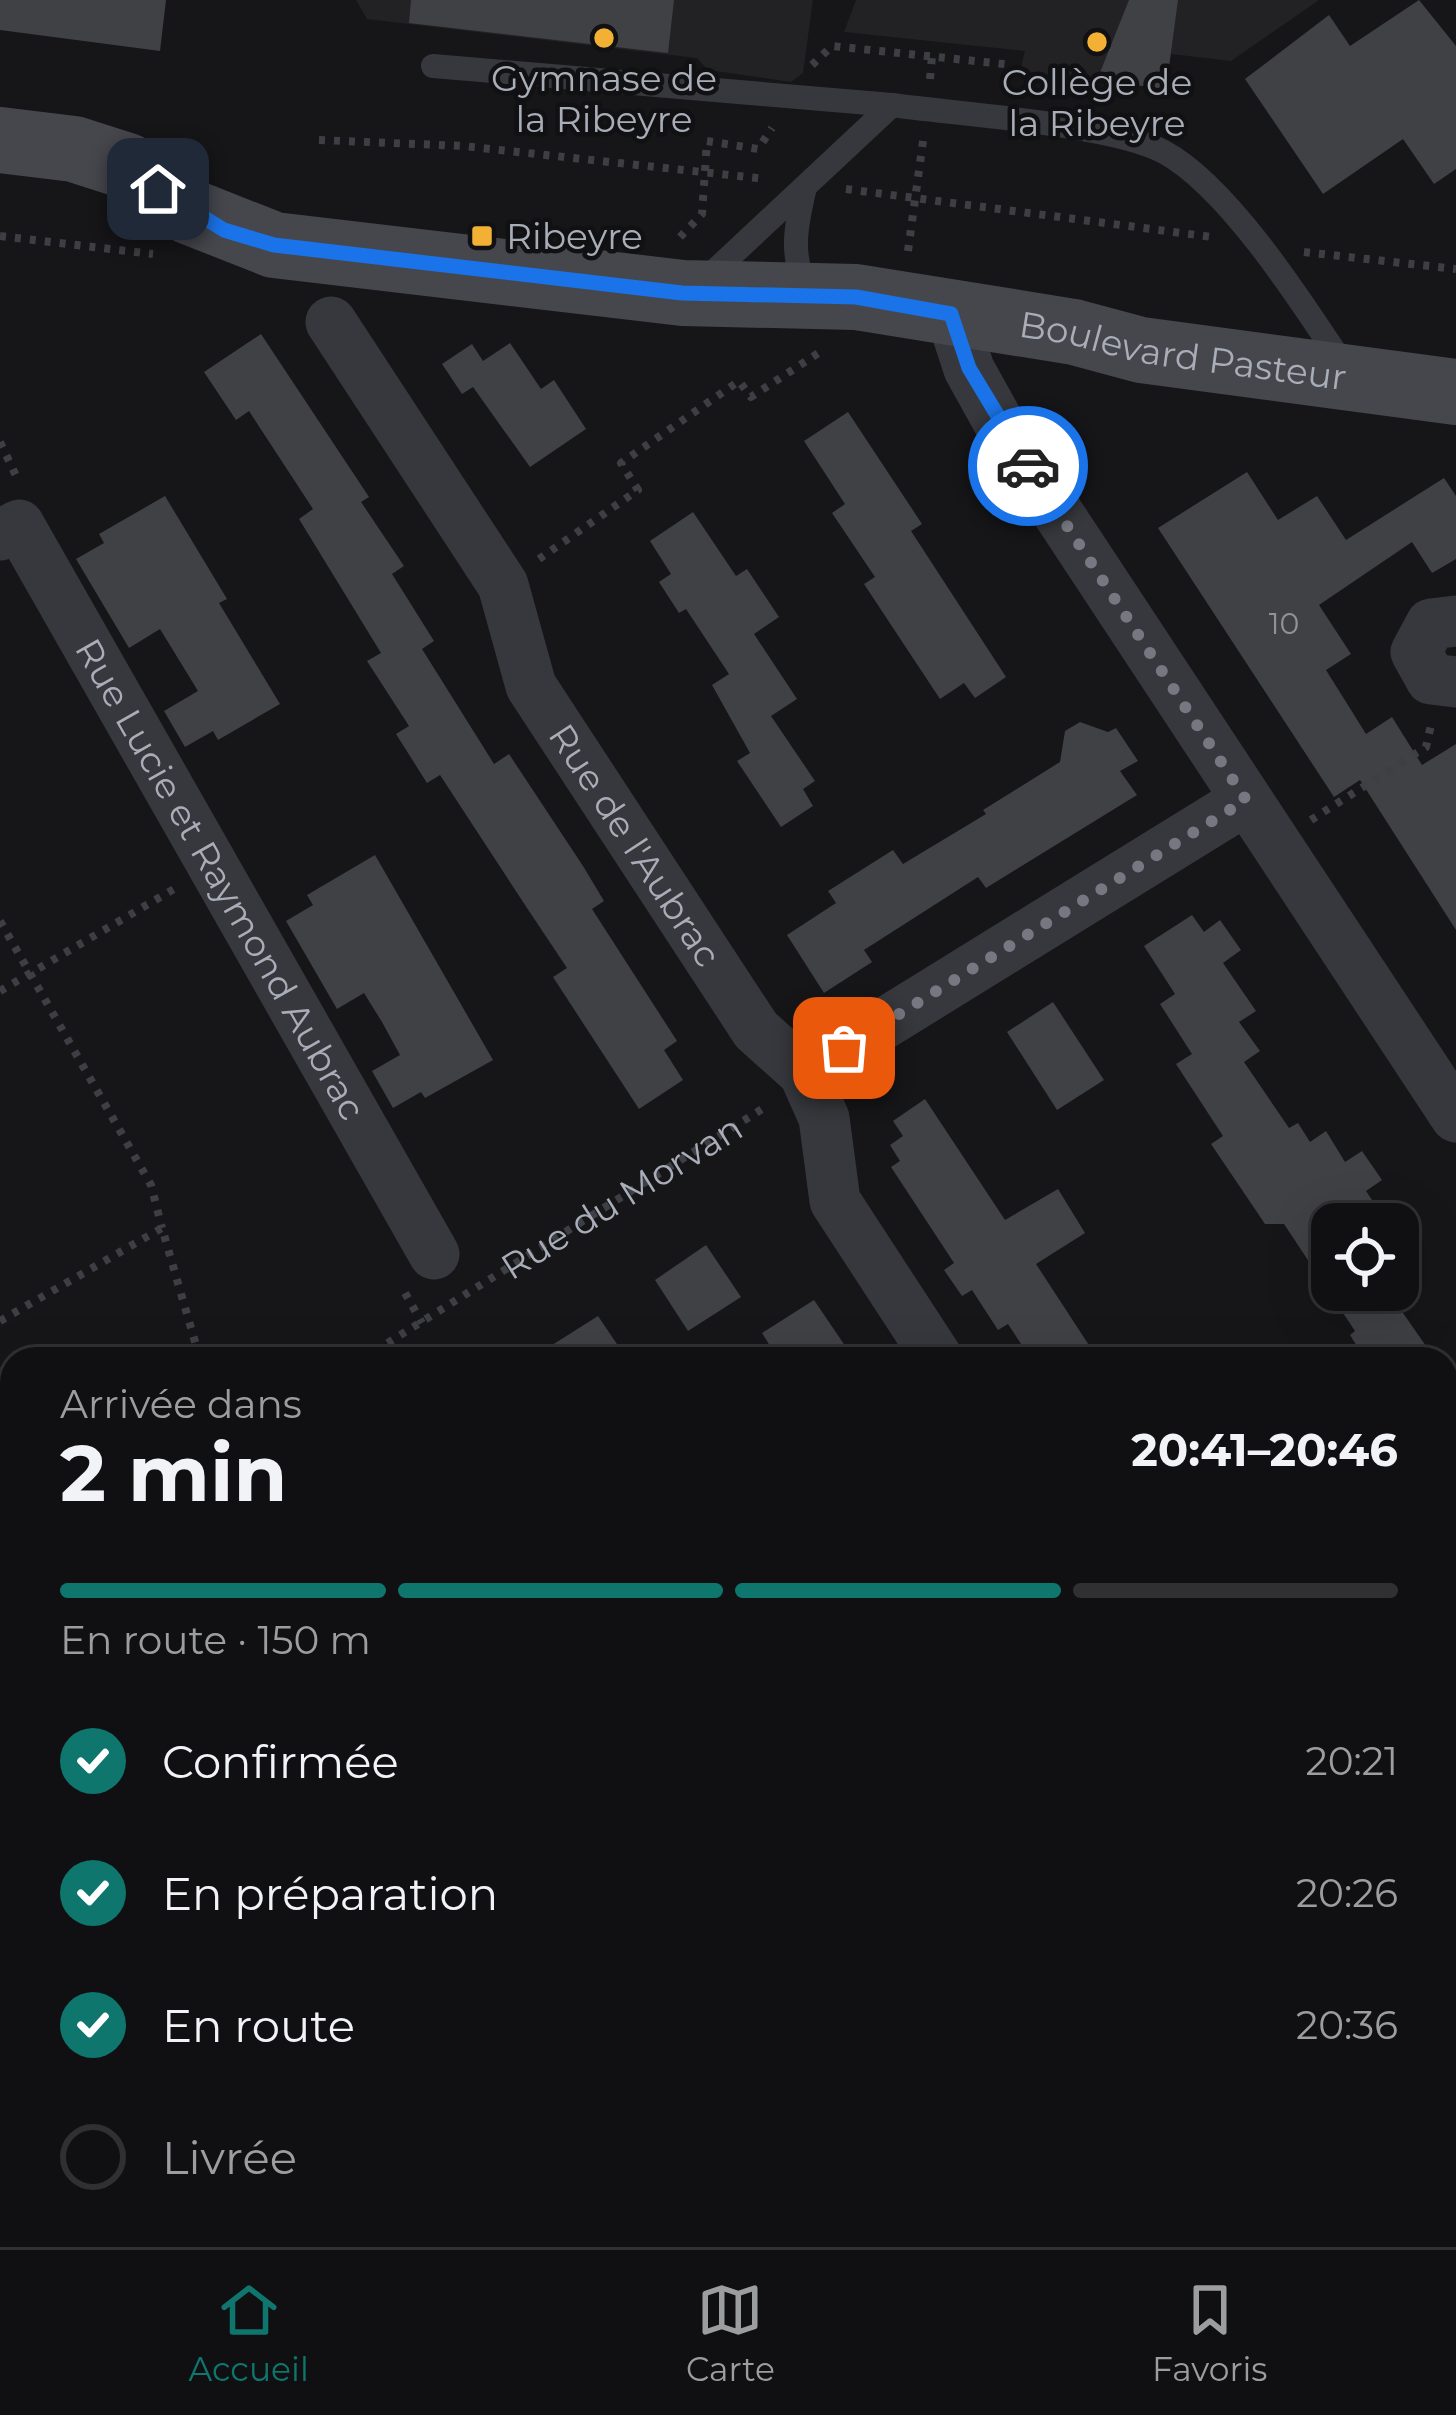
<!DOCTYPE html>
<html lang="fr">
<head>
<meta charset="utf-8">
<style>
	:root { --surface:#101012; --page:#19191b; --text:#f1f3f6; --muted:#9c9d9f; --line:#303032; --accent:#0f766e }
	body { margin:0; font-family:Montserrat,sans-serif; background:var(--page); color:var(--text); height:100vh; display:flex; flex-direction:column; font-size:45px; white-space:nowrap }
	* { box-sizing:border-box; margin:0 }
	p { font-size:39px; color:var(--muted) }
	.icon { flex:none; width:66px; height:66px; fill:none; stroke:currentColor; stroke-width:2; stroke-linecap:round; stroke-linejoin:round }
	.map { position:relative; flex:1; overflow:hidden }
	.panel { position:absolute; left:0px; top:1347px; width:1458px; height:900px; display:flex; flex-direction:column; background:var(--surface); border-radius:36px 36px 0 0; box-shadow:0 12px 48px #0002,0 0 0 3px var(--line) }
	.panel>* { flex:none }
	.buttons { position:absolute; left:1311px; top:1203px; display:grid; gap:24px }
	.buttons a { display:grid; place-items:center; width:108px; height:108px; border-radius:24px; background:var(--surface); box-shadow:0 12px 48px #0002,0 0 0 3px var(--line); font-size:60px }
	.pin { position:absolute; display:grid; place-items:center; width:102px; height:102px; color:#fff; margin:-51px; border-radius:24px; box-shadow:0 6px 18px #0006 }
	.courier { position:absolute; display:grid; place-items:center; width:120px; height:120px; margin:-60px; border:9px solid #1a73e8; border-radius:50%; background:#fff; color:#222; box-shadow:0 3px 15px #0007 }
	.headline em { font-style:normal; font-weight:700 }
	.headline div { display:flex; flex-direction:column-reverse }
	.headline { display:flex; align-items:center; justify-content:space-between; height:204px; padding:0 60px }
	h1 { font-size:78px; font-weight:700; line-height:90px }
	.bar { display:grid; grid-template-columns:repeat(4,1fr); gap:18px 12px; align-content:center; height:144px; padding:0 60px }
	.bar i { height:15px; border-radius:9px; background:var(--line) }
	.bar .on { background:var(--accent) }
	.bar p { grid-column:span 4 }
	ol { padding:0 60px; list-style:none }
	li { display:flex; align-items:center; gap:36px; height:132px }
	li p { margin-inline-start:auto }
	li .icon { padding:12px; border-radius:50%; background:var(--accent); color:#fff; stroke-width:4 }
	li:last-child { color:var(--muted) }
	li i { width:66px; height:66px; border:6px solid var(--line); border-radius:50% }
	.dock { display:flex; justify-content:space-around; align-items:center; height:168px; border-top:3px solid var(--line); background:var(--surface); font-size:33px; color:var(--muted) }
	.dock a { display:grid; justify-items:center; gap:6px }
	.dock .on { color:var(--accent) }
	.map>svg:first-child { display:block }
	.built { fill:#222225 }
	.building { fill:#404145 }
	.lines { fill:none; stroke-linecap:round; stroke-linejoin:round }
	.path { stroke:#3d3f44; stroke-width:8; stroke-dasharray:6 9; stroke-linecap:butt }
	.lane { stroke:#37383d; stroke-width:24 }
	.street { stroke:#37383d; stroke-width:51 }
	.secondary { stroke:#45474d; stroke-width:66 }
	.done { stroke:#757880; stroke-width:12; stroke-dasharray:0 21.6 }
	.route { stroke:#1a73e8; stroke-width:15 }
	.poi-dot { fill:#f2b134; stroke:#111113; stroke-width:4.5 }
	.labels { text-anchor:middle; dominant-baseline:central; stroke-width:9; stroke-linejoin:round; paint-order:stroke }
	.number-label { font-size:30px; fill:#8e929b }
	.poi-label { font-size:36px; fill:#a8adb8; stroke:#111113 }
	.street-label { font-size:36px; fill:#a8adb8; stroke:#111113 }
</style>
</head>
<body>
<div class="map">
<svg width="1456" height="2247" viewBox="0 0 1456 2247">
	<rect width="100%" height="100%" fill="#161618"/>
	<g class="built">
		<path d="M 356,0 L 813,0 L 803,73 L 791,82 L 708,70 L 697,58 L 367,19 Z"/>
		<path d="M 856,0 L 1319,0 L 1231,61 L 1171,54 L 1166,89 L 1020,71 L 1025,51 L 844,32 Z"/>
		<path d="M 12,1615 L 12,2181 L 0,2166 L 0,1623 Z"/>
		<path d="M 305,2235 L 767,2235 L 775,2247 L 316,2247 Z"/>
	</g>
	<g class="building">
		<path d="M 0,0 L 166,0 L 160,51 L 0,30 Z"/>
		<path d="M 411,0 L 674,0 L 668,53 L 409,23 Z"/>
		<path d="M 1129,0 L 1178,0 L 1166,89 L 1097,80 Z"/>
		<path d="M 1419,0 L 1456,46 L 1456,169 L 1434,184 L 1403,139 L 1323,194 L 1245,79 L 1329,15 L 1350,46 Z"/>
		<path d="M 261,334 L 369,497 L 361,502 L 404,566 L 392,574 L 434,641 L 422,649 L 494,764 L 509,754 L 583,866 L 604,901 L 592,909 L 677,1041 L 664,1050 L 683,1080 L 639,1109 L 553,977 L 567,968 L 525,905 L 440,775 L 427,783 L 396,734 L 409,726 L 367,661 L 381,653 L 299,519 L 313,509 L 249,411 L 236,420 L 204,372 Z"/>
		<path d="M 510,343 L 541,389 L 554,380 L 586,429 L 530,467 L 473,387 L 462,394 L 442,364 L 472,344 L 483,361 Z"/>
		<path d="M 848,412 L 922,524 L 911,531 L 1006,677 L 975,698 L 964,683 L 940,699 L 864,584 L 875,577 L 832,513 L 845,504 L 804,441 Z"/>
		<path d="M 1247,472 L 1278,520 L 1317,496 L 1346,540 L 1444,478 L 1456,496 L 1456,559 L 1432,573 L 1412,542 L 1319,605 L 1351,654 L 1326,670 L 1366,734 L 1392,717 L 1422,765 L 1456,744 L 1456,930 L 1360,780 L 1334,797 L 1158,528 Z"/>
		<path d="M 165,496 L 227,599 L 219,603 L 280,704 L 218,740 L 213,731 L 185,747 L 164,711 L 198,691 L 160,629 L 129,648 L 76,559 L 104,543 L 99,534 Z"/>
		<path d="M 693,512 L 736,576 L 747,569 L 779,617 L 754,634 L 797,699 L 771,716 L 815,781 L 803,789 L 813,806 L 781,827 L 737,761 L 750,753 L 712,685 L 729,674 L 686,609 L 679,613 L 659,582 L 671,574 L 650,541 Z"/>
		<path d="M 1080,722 L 1108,732 L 1116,728 L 1138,761 L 1120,771 L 1137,795 L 986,888 L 978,877 L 864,950 L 872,962 L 824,993 L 787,935 L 836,903 L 828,891 L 893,850 L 903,864 L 986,814 L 983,810 L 1060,762 L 1065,731 Z"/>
		<path d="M 375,855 L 493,1060 L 425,1098 L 421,1092 L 393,1108 L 372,1071 L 400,1055 L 382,1022 L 364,993 L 337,1009 L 286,921 L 313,905 L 307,895 Z"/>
		<path d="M 1192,915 L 1204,932 L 1220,920 L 1241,950 L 1223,963 L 1256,1011 L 1239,1022 L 1260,1051 L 1244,1062 L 1289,1128 L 1298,1123 L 1310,1142 L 1326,1131 L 1345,1162 L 1362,1151 L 1382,1180 L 1366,1191 L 1388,1224 L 1332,1224 L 1332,1290 L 1387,1290 L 1435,1359 L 1365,1359 L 1350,1335 L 1355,1331 L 1284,1224 L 1265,1224 L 1211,1144 L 1223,1136 L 1176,1064 L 1192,1054 L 1160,1004 L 1175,994 L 1144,946 Z"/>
		<path d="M 1053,1002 L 1104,1080 L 1057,1110 L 1007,1032 Z"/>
		<path d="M 925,1099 L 1005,1220 L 1058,1189 L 1085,1233 L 1036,1264 L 1098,1359 L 1031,1359 L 1008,1324 L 998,1330 L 972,1290 L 962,1296 L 944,1270 L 954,1263 L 891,1167 L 900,1161 L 890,1145 L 903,1136 L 893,1121 Z"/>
		<path d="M 706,1245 L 741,1297 L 688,1331 L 655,1280 Z"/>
		<path d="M 814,1300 L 854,1359 L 778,1359 L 762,1333 Z"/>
		<path d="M 598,1316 L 627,1359 L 530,1359 Z"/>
	</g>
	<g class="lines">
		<g class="path">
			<path d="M 812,65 L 832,46 L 1013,65"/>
			<path d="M 930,79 L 932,56"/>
			<path d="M 319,140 L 463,146 L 766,179"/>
			<path d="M 846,189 L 1212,237"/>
			<path d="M 0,236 L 153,254"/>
			<path d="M 680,237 L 702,214 L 707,141 L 758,149 L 772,128"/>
			<path d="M 908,251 L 923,141"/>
			<path d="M 1304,252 L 1456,269"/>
			<path d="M 0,442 L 19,482"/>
			<path d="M 539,559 L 638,490 L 621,463 L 739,381 L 751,397 L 820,352"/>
			<path d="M 1311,820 L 1426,747 L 1431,725"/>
			<path d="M 0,921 L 151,1185 L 162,1228"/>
			<path d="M 0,991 L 174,889"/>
			<path d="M 405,1293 L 422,1323"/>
			<path d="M 0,1321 L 162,1228 L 200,1359"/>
			<path id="s1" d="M 362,1359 L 767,1106"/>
			<path d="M 0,1581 L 12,1574"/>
			<path d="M 785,2235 L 793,2247"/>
		</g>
		<g class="lane">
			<path d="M 433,66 L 892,105"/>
			<path d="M 805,187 C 796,225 789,256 808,292"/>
			<path d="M 706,279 L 892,105 C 956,114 1113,124 1164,152 C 1229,187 1305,307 1346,369"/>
		</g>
		<g class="street">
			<path d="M 951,314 L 969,369 L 1000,425 L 1456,1117"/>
			<path id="s2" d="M 331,322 L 503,585 L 531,686 L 756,1030 L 804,1073 L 824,1118 L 835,1201 L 938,1359"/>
			<path id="s3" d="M 0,535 L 19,525 L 434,1254"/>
			<path d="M 1456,621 L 1431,624 L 1416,652 L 1431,679 L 1456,682"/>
			<path d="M 804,1073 L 1246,800"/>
			<path d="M 1446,1810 L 1456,1800"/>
			<path d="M 1359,2235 L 1368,2247"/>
			<path d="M 998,2247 L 1010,2235"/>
		</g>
		<path class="secondary" id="s4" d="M 0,140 L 74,149 L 127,166 L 188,211 L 274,245 L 683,293 L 856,297 L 1074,332 L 1141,350 L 1456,392"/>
	</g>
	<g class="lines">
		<path class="done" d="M 844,1048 L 1246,800 L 1028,466"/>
		<path class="route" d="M 158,189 L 224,230 L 274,245 L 682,293 L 856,297 L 951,314 L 969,368 L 1028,466"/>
	</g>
	<g class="poi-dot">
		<circle cx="604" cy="38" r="12"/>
		<circle cx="1097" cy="42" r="12"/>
		<rect x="470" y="224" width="24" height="24" rx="6"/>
	</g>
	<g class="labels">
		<g class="number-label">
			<text x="1284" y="623">10</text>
		</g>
		<g class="poi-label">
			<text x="604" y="78">Gymnase de<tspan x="604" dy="41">la Ribeyre</tspan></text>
			<text x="1097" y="82">Collège de<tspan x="1097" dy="41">la Ribeyre</tspan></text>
			<text x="506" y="236" text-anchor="start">Ribeyre</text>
		</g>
		<g class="street-label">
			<text stroke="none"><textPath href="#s4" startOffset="1215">Boulevard Pasteur</textPath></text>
			<text stroke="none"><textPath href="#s2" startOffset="609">Rue de l'Aubrac</textPath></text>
			<text stroke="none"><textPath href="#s3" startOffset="429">Rue Lucie et Raymond Aubrac</textPath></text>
			<text stroke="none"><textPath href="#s1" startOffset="306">Rue du Morvan</textPath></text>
		</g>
	</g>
</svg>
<div class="buttons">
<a><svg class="icon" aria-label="locate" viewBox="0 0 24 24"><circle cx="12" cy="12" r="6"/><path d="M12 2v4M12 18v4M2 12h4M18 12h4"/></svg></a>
</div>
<div class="pin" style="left:844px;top:1048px;background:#ea580c"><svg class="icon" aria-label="bag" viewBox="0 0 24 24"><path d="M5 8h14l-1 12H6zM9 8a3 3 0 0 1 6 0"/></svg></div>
<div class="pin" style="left:158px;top:189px;background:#1f2937"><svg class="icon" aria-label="home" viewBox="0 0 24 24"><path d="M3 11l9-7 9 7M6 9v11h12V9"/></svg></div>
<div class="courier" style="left:1028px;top:466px"><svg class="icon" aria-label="car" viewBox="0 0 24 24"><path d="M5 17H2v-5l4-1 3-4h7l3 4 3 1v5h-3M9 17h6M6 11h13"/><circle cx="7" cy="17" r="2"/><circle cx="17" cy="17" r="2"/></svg></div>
<section class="panel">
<div class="headline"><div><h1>2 min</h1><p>Arrivée dans</p></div><em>20:41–20:46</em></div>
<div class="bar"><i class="on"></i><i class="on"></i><i class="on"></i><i></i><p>En route · 150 m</p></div>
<ol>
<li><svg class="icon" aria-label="check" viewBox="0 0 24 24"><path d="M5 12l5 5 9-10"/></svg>Confirmée<p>20:21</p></li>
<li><svg class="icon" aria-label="check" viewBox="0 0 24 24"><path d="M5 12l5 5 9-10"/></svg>En préparation<p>20:26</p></li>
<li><svg class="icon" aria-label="check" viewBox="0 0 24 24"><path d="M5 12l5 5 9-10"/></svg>En route<p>20:36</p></li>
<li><i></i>Livrée</li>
</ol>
</section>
</div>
<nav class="dock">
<a class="on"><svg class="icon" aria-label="home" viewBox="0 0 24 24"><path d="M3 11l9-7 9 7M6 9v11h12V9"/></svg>Accueil</a>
<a><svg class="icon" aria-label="map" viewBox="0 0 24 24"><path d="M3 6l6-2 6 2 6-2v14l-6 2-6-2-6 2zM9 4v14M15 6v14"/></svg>Carte</a>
<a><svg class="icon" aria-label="saved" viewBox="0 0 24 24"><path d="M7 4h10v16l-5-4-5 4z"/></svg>Favoris</a>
</nav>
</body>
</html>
